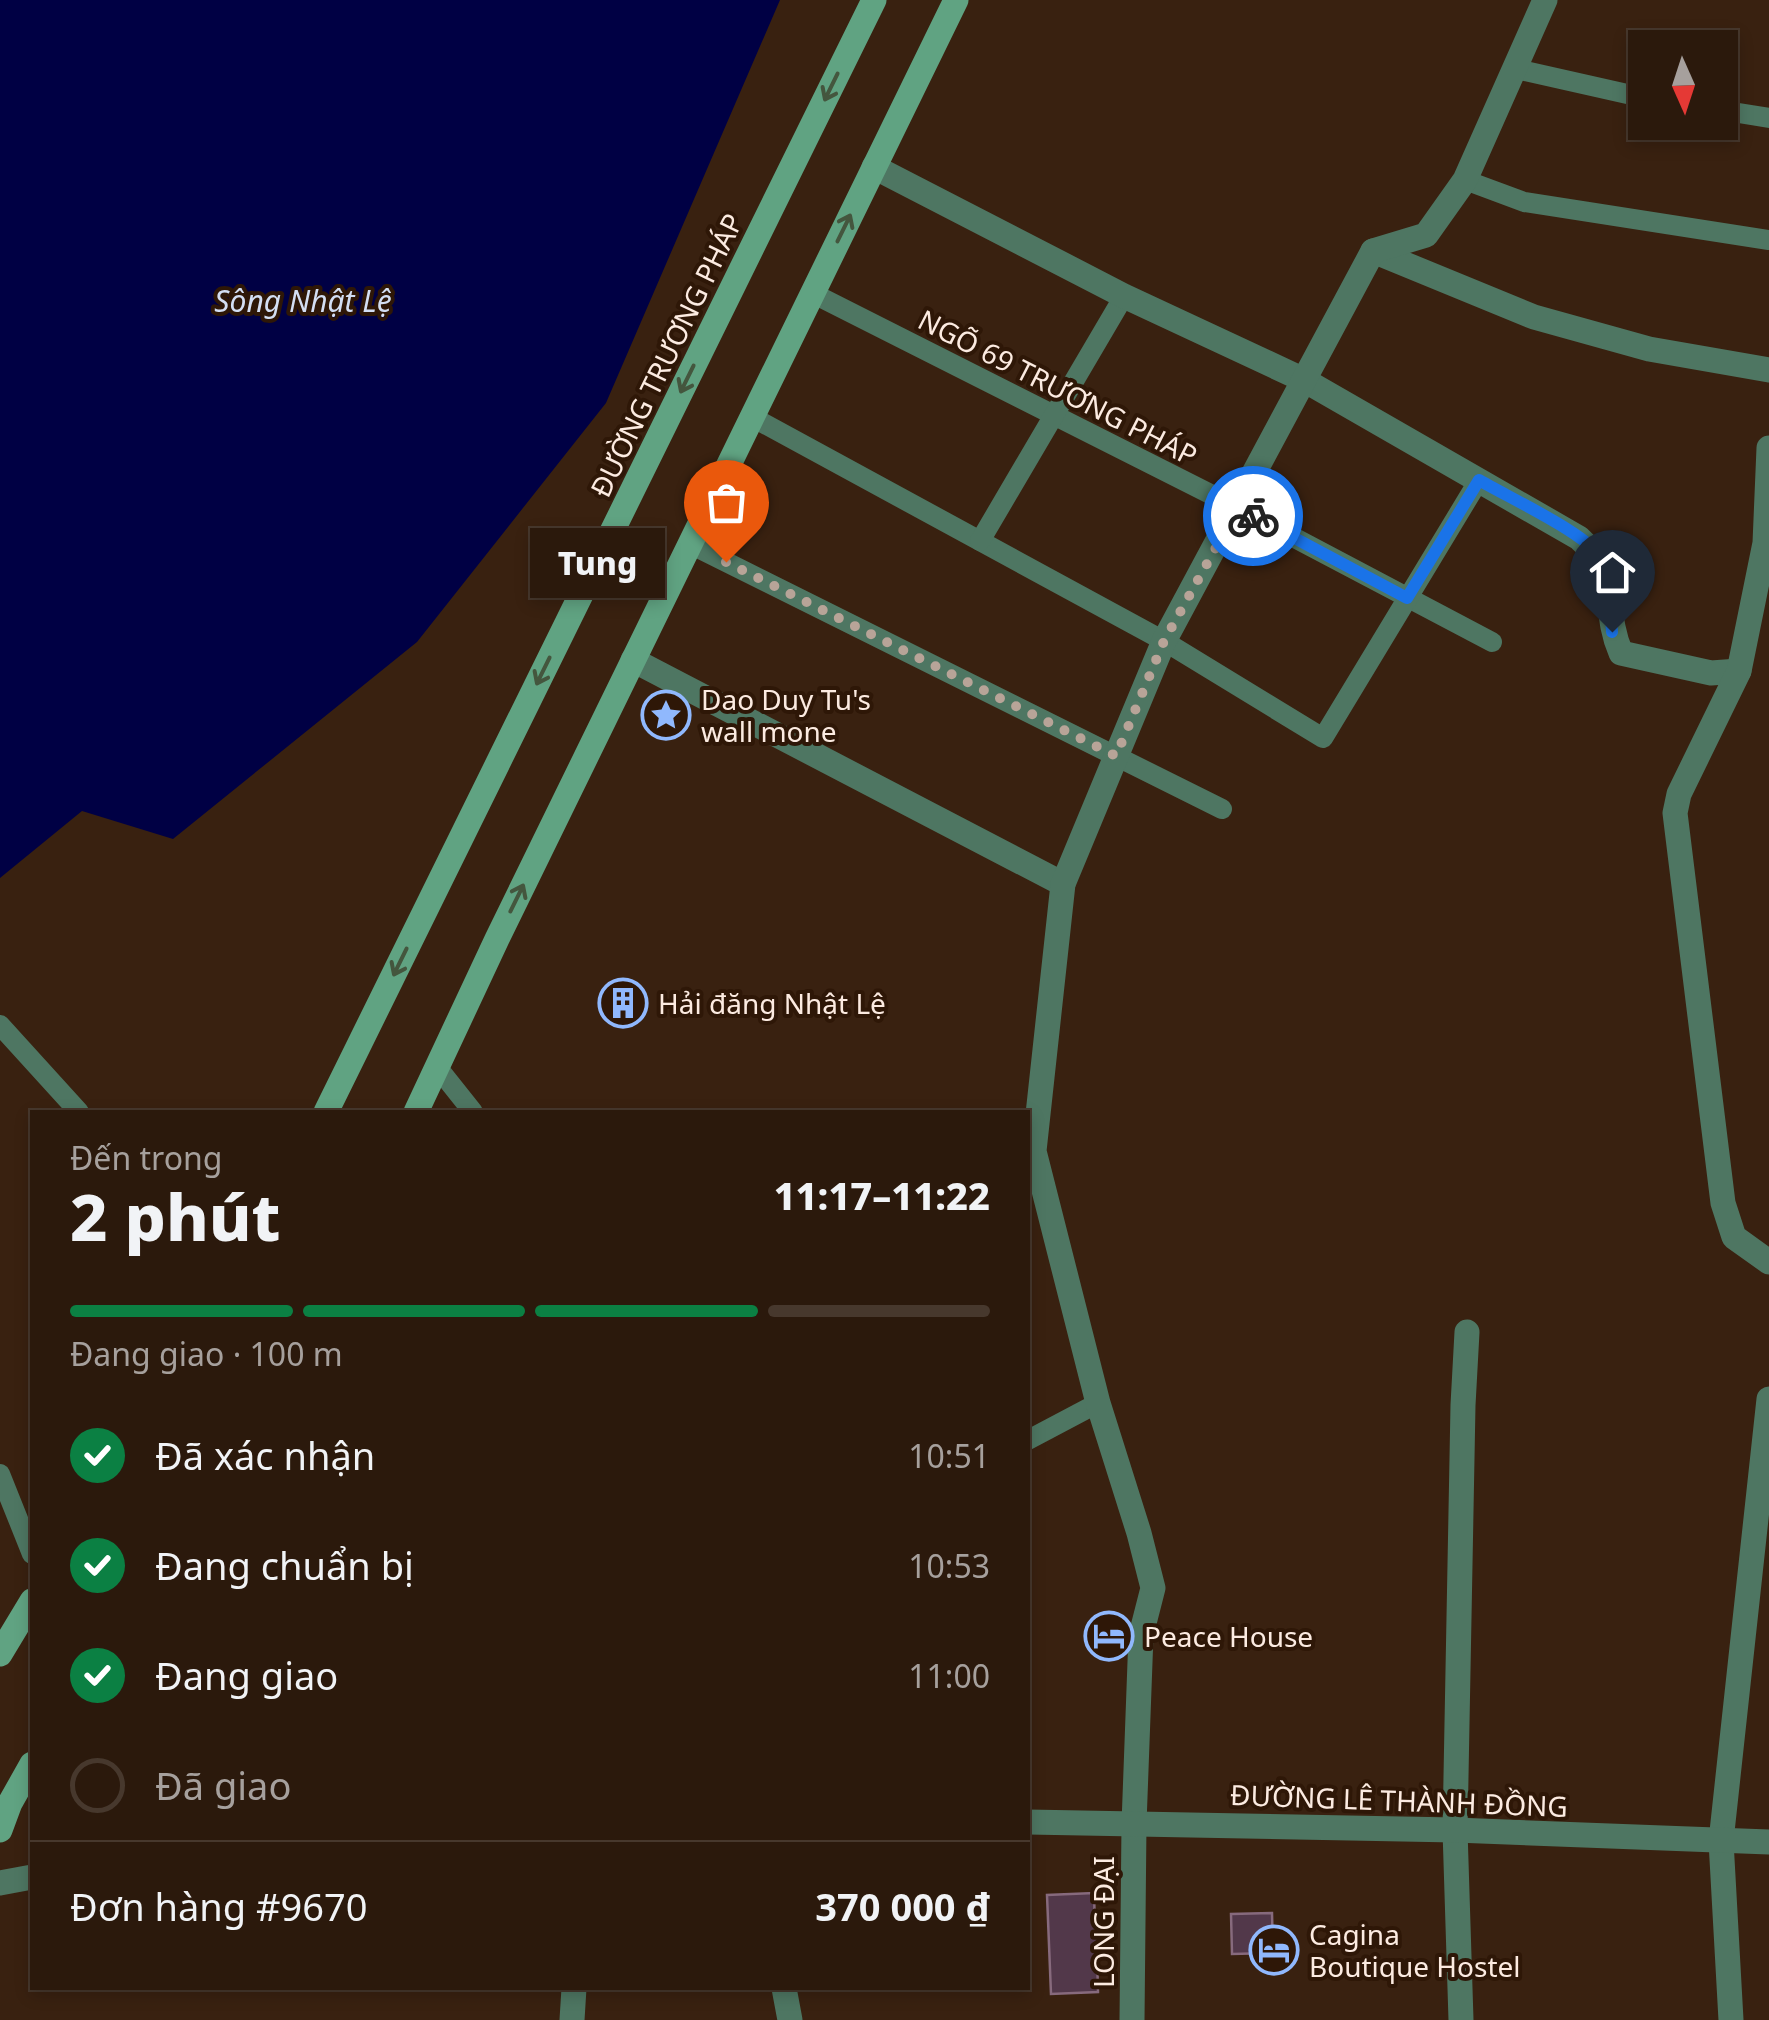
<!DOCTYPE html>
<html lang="vi">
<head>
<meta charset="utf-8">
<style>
	:root { --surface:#2b190c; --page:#332215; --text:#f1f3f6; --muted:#a6a09d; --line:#47382d; --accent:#0b8043 }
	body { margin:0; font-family:"Noto Sans",sans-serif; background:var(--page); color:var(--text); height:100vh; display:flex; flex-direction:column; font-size:38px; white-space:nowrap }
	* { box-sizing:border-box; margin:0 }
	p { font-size:32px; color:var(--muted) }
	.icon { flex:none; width:55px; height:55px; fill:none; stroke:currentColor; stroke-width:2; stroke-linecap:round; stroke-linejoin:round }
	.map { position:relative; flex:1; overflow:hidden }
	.sheet { position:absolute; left:30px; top:1110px; width:1000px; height:880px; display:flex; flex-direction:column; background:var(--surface); border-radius:0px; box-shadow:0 5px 15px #0003,0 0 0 2px var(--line) }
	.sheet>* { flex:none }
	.needle { width:65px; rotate:177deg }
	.fabs { position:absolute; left:1628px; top:30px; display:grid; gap:20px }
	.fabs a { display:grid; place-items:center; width:110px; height:110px; border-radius:0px; background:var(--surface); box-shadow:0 5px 15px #0003,0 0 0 2px var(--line); font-size:50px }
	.pin { position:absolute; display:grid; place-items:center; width:85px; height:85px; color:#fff; margin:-102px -42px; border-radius:50% 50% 50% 0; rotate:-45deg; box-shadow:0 0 10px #0007 }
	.pin .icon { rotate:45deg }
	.courier { position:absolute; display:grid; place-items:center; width:100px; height:100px; margin:-50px; border:8px solid #1a73e8; border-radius:50%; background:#fff; color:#222; box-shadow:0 2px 12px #0007 }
	.bubble { position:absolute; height:70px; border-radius:0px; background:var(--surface); box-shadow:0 5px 15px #0003,0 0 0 2px var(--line); font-size:32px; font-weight:800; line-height:70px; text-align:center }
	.summary em { font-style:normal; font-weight:800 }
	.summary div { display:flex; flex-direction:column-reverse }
	.summary { display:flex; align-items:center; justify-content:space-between; height:170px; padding:0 40px }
	h1 { font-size:65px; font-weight:800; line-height:75px }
	.bar { display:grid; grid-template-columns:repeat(4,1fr); gap:15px 10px; align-content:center; height:120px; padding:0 40px }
	.bar i { height:12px; border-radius:8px; background:var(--line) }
	.bar .on { background:var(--accent) }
	.bar p { grid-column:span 4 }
	.line { display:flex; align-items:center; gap:25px; padding:0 40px; border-top:2px solid var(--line) }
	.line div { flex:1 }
	ol { padding:0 40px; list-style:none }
	li { display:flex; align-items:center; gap:30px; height:110px }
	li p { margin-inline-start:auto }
	li .icon { padding:10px; border-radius:50%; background:var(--accent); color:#fff; stroke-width:4 }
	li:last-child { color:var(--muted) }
	li i { width:55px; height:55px; border:5px solid var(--line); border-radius:50% }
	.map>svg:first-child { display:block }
	.water { fill:#004 }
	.building { fill:#52384a; stroke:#876a7d; stroke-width:2.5 }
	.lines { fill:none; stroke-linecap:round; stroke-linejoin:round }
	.service { stroke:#4e7662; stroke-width:20 }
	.minor { stroke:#4e7662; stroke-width:25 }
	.tertiary { stroke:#4e7662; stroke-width:25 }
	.secondary { stroke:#60a382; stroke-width:25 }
	.oneway { stroke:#44563e }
	.done { stroke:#b8a498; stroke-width:10; stroke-dasharray:0 18 }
	.route { stroke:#1a73e8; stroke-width:12 }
	.labels { text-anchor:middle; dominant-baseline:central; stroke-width:8; stroke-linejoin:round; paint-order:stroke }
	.street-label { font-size:28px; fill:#fcebe1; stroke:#2e1707 }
	.poi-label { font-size:28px; fill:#fcebe1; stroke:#2e1707; text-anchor:start }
	.water-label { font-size:30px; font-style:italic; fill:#d3def3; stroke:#2e1707 }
</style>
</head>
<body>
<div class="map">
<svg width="1769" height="2020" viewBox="0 0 1769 2020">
	<rect width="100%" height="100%" fill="#392110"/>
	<path class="water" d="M 0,0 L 780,0 L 606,403 L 417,642 L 173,839 L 82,811 L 0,878 Z"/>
	<g class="building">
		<path d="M 621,987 L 637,993 L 639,1010 L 625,1020 L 610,1013 L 608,997 Z"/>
		<path d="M 1094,1893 L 1095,1928 L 1104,1928 L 1105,1953 L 1097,1953 L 1098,1992 L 1051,1994 L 1047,1895 Z"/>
		<path d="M 1272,1913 L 1273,1953 L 1232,1954 L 1231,1914 Z"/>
	</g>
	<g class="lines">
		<g class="service">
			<path d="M 1516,69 L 1645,98"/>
			<path d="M 1720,110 L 1769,118"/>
			<path d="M 1465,180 L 1524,202 L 1769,240"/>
			<path d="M 812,293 L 1238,508 L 1492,642"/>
			<path d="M 752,417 L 1164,641 L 1323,738 L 1479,480"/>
			<path d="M 980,541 L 1124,296"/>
			<path d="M 690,544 L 1222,809"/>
			<path d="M 0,1025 L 79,1112"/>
			<path d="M 438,1068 L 473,1112"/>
			<path d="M 1028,1440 L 1098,1403"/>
			<path d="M 0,1474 L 32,1554"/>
		</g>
		<g class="minor">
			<path d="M 874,167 L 1124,296 L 1304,380 L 1579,538 C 1624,578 1600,605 1621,653 L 1711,673 L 1739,671"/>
			<path d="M 1373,251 L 1534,317 L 1649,349 L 1769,370"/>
			<path d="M 1769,448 L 1765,543 L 1739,671 L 1679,794 L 1675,813 L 1723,1203 L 1734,1237 L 1769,1262"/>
			<path d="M 633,660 L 1063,884"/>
			<path d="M 784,1988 L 790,2020"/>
			<path d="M 572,2020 L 574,1988"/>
			<path d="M 1132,2020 L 1134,1824 L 1141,1635 L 1153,1588 L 1139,1533 L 1098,1403 L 1034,1151 L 1063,884 L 1164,641 L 1373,251 L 1426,235 L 1465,180 L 1545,0"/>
			<path d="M 1461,2020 L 1455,1830 L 1463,1405 L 1467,1332"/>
			<path d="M 1731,2020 L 1721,1841 L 1769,1399"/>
		</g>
		<g class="tertiary">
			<path d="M 1028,1822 L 1455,1830 L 1769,1842"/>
			<path d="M 0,1883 L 32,1877"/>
		</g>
		<g class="secondary">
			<path d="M 326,1112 L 874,0"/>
			<path d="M 416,1112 L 497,939 L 956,0"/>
			<path d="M 0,1654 L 32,1601"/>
			<path d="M 0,1830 L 10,1803 L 32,1764"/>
		</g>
	</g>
	<defs><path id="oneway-shaft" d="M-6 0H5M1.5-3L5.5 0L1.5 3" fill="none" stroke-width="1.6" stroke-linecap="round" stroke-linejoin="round" transform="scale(2.5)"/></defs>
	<g class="oneway">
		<use href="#oneway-shaft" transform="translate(831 87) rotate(116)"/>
		<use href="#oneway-shaft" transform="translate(844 228) rotate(-64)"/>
		<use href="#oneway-shaft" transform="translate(687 379) rotate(116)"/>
		<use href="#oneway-shaft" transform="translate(543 671) rotate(116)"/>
		<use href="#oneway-shaft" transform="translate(517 898) rotate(-64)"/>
		<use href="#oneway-shaft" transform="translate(400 962) rotate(116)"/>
	</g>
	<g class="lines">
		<path class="done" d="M 726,562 L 1116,756 L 1164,641 L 1238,508 L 1253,516"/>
		<path class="route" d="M 1253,516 L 1407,598 L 1479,480 C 1508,497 1581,531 1599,555 C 1613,575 1610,609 1612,632"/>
	</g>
	<defs>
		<g id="sight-ring" transform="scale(2.5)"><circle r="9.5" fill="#2e1707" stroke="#90b8fd" stroke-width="1.5"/><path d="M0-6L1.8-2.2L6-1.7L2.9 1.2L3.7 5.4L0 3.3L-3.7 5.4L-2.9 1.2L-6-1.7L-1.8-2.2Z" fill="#90b8fd"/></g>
		<g id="building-ring" transform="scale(2.5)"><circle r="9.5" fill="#2e1707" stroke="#90b8fd" stroke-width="1.5"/><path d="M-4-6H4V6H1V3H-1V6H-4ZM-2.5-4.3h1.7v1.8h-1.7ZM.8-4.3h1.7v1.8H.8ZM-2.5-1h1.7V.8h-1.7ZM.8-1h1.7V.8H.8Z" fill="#90b8fd"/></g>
		<g id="hotel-ring" transform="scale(2.5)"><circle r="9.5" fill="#2e1707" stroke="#90b8fd" stroke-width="1.5"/><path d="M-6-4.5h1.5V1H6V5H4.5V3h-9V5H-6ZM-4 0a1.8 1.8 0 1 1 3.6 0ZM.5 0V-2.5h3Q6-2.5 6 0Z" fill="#90b8fd"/></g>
	</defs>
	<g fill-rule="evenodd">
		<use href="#sight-ring" x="666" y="715"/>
		<use href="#building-ring" x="623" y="1003"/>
		<use href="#hotel-ring" x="1109" y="1636"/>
		<use href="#hotel-ring" x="1274" y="1950"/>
	</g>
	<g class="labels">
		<g class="street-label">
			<text transform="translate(666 355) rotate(-64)">ĐƯỜNG TRƯƠNG PHÁP</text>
			<text transform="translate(1058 387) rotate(27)">NGÕ 69 TRƯƠNG PHÁP</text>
			<text transform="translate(1399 1800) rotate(2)">ĐƯỜNG LÊ THÀNH ĐỒNG</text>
			<text transform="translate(1103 1922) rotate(-90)">LONG ĐẠI</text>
		</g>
		<g class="poi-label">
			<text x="701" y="699">Dao Duy Tu's<tspan x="701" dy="32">wall mone</tspan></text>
			<text x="658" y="1003">Hải đăng Nhật Lệ</text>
			<text x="1144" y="1636">Peace House</text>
			<text x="1309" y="1934">Cagina<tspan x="1309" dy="32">Boutique Hostel</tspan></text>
		</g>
		<g class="water-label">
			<text x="303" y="300">Sông Nhật Lệ</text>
		</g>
	</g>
</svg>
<div class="fabs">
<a><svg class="needle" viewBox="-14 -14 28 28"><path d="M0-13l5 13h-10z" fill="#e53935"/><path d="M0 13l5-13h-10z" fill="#a6a09d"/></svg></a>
</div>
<div class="pin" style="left:726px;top:562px;background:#ea580c"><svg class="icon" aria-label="bag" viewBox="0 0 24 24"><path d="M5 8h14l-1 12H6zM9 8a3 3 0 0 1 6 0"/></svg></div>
<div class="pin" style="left:1612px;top:632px;background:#1f2937"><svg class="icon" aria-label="home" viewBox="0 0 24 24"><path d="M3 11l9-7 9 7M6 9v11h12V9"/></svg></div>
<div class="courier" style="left:1253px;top:516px"><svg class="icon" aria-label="bike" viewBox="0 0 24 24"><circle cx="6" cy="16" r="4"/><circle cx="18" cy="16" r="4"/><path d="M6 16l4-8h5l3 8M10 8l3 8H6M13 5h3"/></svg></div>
<div class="bubble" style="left:530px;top:528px;width:135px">Tung</div>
<section class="sheet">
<div class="summary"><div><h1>2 phút</h1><p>Đến trong</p></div><em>11:17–11:22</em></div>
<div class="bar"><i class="on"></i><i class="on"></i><i class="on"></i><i></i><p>Đang giao · 100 m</p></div>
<ol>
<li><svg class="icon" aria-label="check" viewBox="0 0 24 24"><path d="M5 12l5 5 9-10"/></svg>Đã xác nhận<p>10:51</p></li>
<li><svg class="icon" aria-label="check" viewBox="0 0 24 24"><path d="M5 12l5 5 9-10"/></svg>Đang chuẩn bị<p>10:53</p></li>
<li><svg class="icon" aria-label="check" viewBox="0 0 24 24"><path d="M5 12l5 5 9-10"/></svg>Đang giao<p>11:00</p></li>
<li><i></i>Đã giao</li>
</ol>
<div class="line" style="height:130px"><div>Đơn hàng #9670</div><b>370 000 ₫</b></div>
</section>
</div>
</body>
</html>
